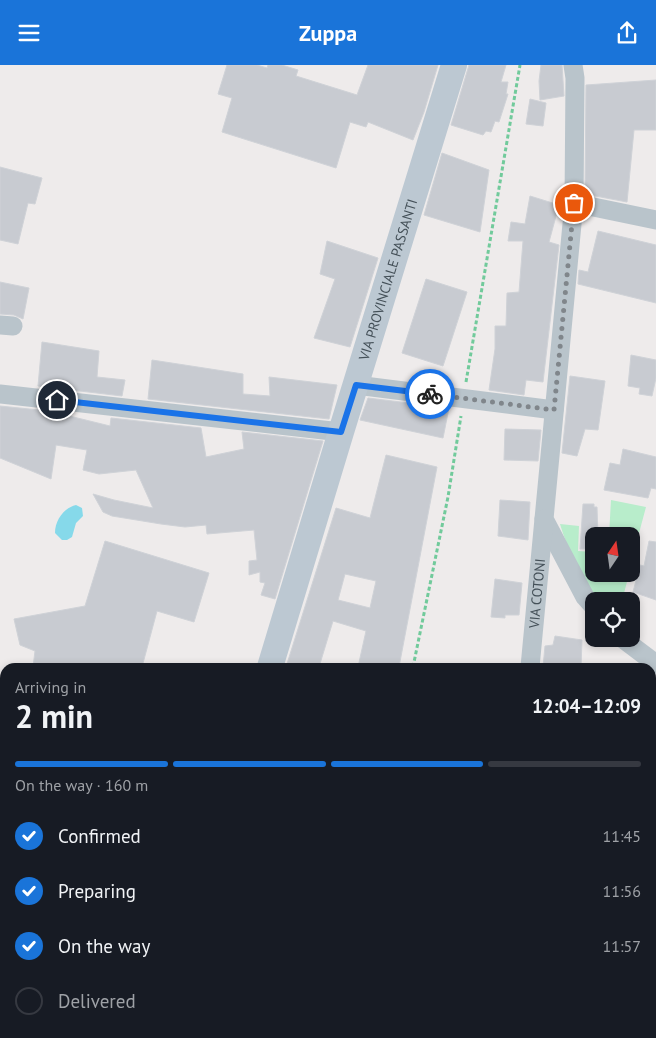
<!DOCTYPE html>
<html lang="en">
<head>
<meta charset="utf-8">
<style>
	:root { --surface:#171b24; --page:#242831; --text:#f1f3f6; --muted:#9ea1a6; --line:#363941; --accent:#1a74d9 }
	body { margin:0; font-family:"PT Sans",sans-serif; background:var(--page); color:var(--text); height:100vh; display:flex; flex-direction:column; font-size:19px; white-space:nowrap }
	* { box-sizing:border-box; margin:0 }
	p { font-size:16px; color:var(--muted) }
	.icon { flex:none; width:28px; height:28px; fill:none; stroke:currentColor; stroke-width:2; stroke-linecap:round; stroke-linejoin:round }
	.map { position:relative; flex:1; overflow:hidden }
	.panel { position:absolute; left:0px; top:598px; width:656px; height:376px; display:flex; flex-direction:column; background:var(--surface); border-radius:15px 15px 0 0; box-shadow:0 2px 8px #0003 }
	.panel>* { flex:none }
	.needle { width:32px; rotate:13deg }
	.controls { position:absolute; left:585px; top:462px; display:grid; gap:10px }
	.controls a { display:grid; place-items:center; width:55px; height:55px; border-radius:10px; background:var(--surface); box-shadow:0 2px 8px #0003; font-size:25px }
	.pin { position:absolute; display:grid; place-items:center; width:42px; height:42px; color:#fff; margin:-21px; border:2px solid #fff; border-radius:50%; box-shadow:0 1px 5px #0007 }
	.courier { position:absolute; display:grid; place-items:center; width:50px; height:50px; margin:-25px; border:4px solid #1a73e8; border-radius:50%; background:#fff; color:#222; box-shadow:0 1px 6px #0007 }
	.head em { font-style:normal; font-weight:800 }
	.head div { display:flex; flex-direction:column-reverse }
	.head { display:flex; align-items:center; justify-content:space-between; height:85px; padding:0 15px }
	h1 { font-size:32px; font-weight:800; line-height:38px }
	.bar { display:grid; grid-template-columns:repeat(4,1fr); gap:8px 5px; align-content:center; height:60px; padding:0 15px }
	.bar i { height:6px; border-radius:4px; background:var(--line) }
	.bar .on { background:var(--accent) }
	.bar p { grid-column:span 4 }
	ol { padding:0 15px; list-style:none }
	li { display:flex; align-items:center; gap:15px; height:55px }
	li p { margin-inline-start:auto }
	li .icon { padding:5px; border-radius:50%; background:var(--accent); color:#fff; stroke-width:4 }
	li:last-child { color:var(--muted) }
	li i { width:28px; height:28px; border:2px solid var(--line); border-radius:50% }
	header { display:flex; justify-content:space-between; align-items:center; height:65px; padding:0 15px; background:var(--accent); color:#fff; font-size:22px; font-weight:800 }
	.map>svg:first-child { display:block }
	.green { fill:#b8edcb }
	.water { fill:#86d9ea }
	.building { fill:#c8cbd1; stroke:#cfd2d7; fill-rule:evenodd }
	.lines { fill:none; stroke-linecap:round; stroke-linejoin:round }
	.path { stroke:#71ca9b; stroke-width:3; stroke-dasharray:4 2.5; stroke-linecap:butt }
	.street { stroke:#b9c4cb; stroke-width:19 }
	.secondary { stroke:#bcc8d2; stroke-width:26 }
	.done { stroke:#80868b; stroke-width:5; stroke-dasharray:0 9 }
	.route { stroke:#1a73e8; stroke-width:6 }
	.labels { text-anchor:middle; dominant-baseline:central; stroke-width:4; stroke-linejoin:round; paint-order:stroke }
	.street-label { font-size:14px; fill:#445058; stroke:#fff }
</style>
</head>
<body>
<header><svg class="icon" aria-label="menu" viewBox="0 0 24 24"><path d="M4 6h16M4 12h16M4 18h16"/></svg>Zuppa<svg class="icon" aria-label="share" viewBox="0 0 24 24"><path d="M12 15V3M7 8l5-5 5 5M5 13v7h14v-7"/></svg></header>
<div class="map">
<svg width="656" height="973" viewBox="0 0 656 973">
	<rect width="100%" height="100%" fill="#eeebeb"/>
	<g class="green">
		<path d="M 611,435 L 646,442 L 631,498 L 631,471 L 609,471 Z"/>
		<path d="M 560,459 L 579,461 L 578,486 L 594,487 L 594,509 L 629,509 L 622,536 L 599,536 C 582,514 568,486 560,459 Z"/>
	</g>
	<path class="water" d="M 76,440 L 82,443 L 83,451 L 76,458 L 72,472 L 67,475 L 62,475 L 55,468 C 55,455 64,443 76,440 Z"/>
	<g class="building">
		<path d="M 227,0 L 257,0 L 267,3 L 268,0 L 282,0 L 298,5 L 296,11 L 357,30 L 368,0 L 438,0 L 424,47 L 413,75 L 368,57 L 366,62 L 350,57 L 336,103 L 222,67 L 232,33 L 218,29 Z"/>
		<path d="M 469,0 L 506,0 L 501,17 L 508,17 L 506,29 L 508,29 L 499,57 L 495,56 L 491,67 L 486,66 L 483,70 L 451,60 Z"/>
		<path d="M 541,0 L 562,0 L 564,31 L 540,35 L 539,16 Z"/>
		<path d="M 656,15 L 656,65 L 634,65 L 627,137 L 585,129 L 586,20 Z"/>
		<path d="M 530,34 L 546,38 L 543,61 L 526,59 Z"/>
		<path d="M 442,88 L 489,105 L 480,167 L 424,150 Z"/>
		<path d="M 0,102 L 42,113 L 35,139 L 28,138 L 18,179 L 0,175 Z"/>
		<path d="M 530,131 L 559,140 L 549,177 L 559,180 L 543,317 L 526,315 L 524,330 L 489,325 L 495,284 L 495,261 L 506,261 L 507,228 L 519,227 L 523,176 L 508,176 L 511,157 L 525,159 Z"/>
		<path d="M 598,166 L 656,180 L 656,238 L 578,219 L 579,205 L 588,207 Z"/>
		<path d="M 327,176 L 378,193 L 350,282 L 314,273 L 335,214 L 320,209 Z"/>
		<path d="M 426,214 L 467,227 L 443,301 L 402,288 Z"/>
		<path d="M 0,217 L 29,223 L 23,254 L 14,250 L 0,249 Z"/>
		<path d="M 42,277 L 99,286 L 97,312 L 125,315 L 122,331 L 38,321 Z"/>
		<path d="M 631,290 L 656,295 L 656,313 L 652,331 L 639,329 L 640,323 L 628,321 Z"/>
		<path d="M 152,295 L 243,309 L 243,329 L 270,331 L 269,312 L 337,320 L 329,354 L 148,334 Z"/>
		<path d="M 570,311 L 605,316 L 598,365 L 585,364 L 577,391 L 562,388 Z"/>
		<path d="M 368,333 L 449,343 L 443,373 L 360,355 Z"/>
		<path d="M 0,341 L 49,346 L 110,361 L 111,353 L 201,363 L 206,392 L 244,384 L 242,367 L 323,376 L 275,534 L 261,530 L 265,518 L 260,517 L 260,507 L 249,510 L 249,496 L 257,495 L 254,465 L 207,469 L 206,460 L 185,462 L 161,459 L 112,451 L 103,447 L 93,429 L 114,435 L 153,443 L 136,405 L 99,409 L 83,405 L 87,385 L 56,380 L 51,414 L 0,393 Z"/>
		<path d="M 505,364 L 541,365 L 538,396 L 504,395 Z"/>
		<path d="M 623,384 L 656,392 L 656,424 L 651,423 L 648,433 L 604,425 L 610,398 L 620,400 Z"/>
		<path d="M 386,390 L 437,402 L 399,602 L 358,602 L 366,566 L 333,556 L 319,602 L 286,602 L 336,443 L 370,453 ZM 345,509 L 376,516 L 370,543 L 338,535 Z"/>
		<path d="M 500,435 L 530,437 L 528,475 L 498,471 Z"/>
		<path d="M 583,439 L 594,439 L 594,442 L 597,442 L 598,471 L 594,471 L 594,484 L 580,484 Z"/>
		<path d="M 105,476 L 209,508 L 194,557 L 157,546 L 142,602 L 33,602 L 35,586 L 20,580 L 14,554 L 85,541 Z"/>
		<path d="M 649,476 L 656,477 L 656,535 L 633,527 L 640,500 L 644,501 Z"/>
		<path d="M 495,514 L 522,518 L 519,550 L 505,550 L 505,553 L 491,552 Z"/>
		<path d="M 555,571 L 582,575 L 581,602 L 543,602 L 545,581 L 553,580 Z"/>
	</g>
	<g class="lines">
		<g class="path">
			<path d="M 466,317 L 520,0"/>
			<path d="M 413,602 L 448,432 L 461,351"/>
			<path d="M 321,973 L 322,969"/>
		</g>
		<g class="street">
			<path d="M 573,0 L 575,13 L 574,138 L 544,454 L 585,532 L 594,542"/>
			<path d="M 574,138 L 656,155"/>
			<path d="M 0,260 L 13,261"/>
			<path d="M 356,320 L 554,345"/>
			<path d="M 0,329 L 341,367"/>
			<path d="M 623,574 L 656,599"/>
			<path id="s1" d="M 530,602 L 544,454"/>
		</g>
		<g class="secondary">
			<path id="s2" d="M 270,602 L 341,367 L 454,0"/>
			<path d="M 160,973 L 161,969"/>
		</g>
	</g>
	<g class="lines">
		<path class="done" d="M 430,329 L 554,345 L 574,138"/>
		<path class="route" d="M 57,335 L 341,367 L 356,320 L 430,329"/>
	</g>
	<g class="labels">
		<g class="street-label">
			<text stroke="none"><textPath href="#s2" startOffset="405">VIA PROVINCIALE PASSANTI</textPath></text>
			<text stroke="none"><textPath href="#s1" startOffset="74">VIA COTONI</textPath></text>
		</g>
	</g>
</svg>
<div class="controls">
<a><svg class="needle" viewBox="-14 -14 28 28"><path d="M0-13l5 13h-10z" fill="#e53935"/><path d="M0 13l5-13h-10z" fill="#9ea1a6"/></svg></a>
<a><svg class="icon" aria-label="locate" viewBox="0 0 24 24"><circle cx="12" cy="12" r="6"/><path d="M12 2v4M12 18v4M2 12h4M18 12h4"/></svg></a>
</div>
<div class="pin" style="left:574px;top:138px;background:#ea580c"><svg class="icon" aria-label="bag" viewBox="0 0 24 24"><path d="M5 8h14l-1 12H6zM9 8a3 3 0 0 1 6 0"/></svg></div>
<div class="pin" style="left:57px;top:335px;background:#1f2937"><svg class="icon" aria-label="home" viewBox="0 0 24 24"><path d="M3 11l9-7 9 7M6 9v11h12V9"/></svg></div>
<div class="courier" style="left:430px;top:329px"><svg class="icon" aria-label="bike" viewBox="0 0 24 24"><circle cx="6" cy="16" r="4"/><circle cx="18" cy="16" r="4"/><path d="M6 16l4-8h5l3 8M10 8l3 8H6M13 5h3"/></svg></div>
<section class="panel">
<div class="head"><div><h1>2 min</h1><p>Arriving in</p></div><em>12:04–12:09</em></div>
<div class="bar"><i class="on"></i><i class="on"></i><i class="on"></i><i></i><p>On the way · 160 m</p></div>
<ol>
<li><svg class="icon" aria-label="check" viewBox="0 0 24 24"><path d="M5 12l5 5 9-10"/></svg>Confirmed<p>11:45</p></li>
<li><svg class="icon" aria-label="check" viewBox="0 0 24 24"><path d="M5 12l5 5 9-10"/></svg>Preparing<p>11:56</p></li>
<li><svg class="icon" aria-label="check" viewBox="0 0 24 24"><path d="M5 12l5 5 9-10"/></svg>On the way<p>11:57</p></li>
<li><i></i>Delivered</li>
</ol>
</section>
</div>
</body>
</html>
